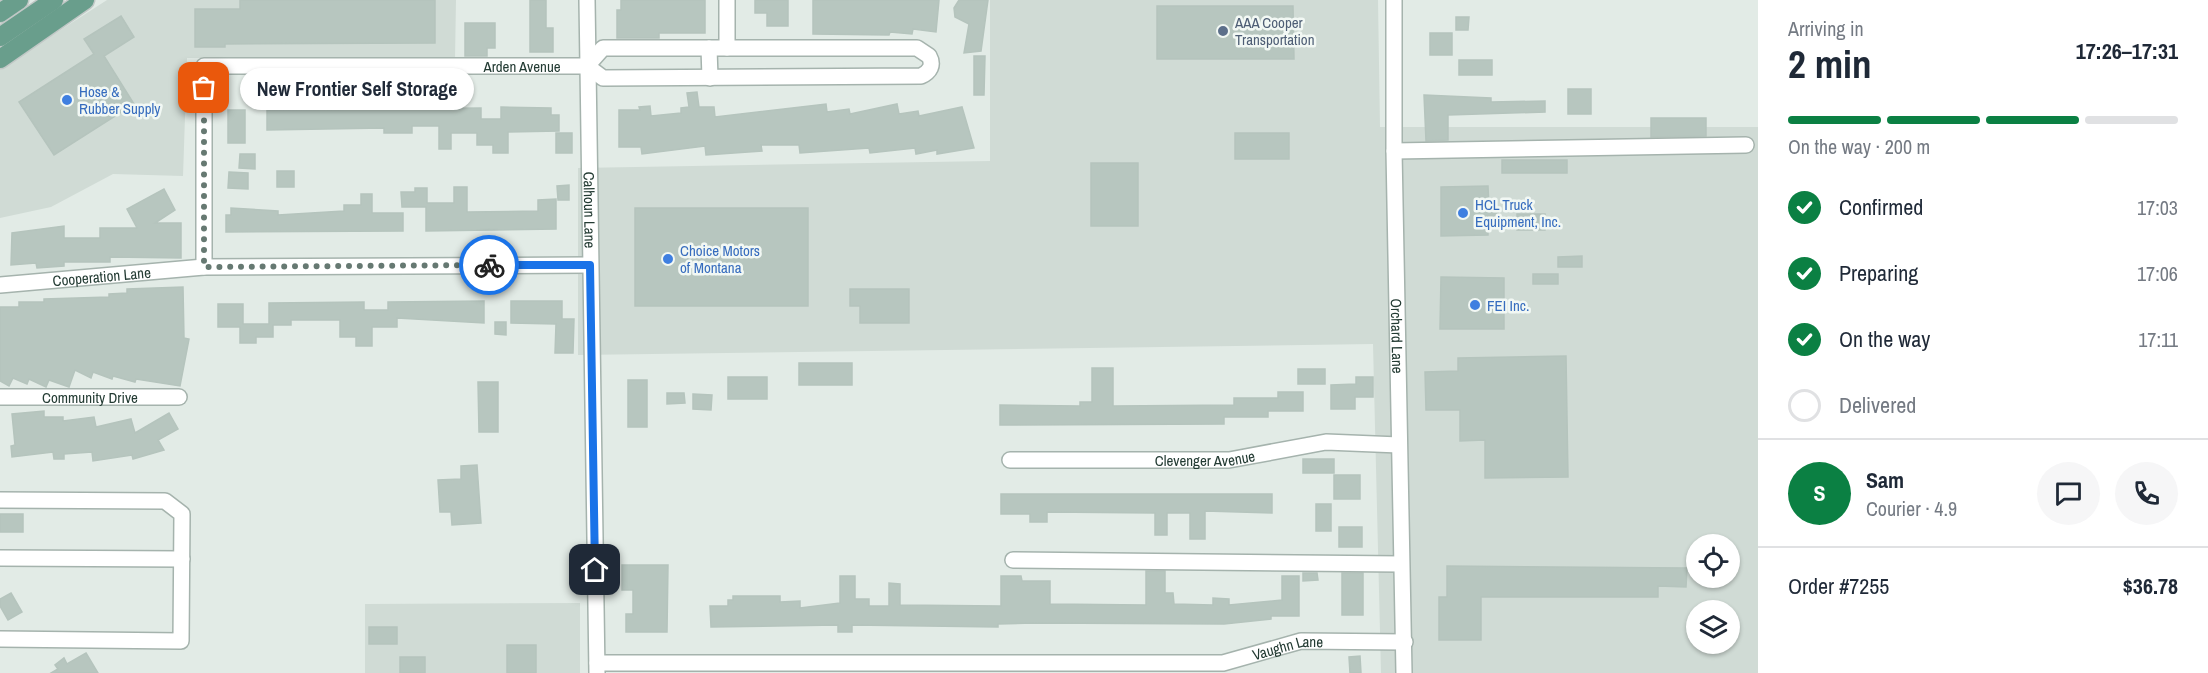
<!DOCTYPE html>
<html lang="en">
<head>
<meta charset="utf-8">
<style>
	:root { --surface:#fff; --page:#f6f6f7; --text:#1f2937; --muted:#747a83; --line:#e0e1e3; --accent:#0b8043 }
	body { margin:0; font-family:"Archivo Narrow",sans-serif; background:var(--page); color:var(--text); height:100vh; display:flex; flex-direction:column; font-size:22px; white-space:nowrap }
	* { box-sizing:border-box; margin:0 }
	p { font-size:20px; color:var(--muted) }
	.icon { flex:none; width:33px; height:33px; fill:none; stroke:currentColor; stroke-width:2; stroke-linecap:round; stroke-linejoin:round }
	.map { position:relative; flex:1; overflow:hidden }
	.panel { display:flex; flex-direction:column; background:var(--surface); width:450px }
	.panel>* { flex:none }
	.buttons { position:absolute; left:1686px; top:534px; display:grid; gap:12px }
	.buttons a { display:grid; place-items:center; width:54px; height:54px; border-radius:50%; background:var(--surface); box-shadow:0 2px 4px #0004; font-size:30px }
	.pin { position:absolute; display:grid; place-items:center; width:51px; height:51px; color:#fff; margin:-26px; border-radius:12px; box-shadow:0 3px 9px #0006 }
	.courier { position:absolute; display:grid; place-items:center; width:60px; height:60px; margin:-30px; border:4px solid #1a73e8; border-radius:50%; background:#fff; color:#222; box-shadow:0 2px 8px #0007 }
	.bubble { position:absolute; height:42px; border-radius:21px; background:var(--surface); box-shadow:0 2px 4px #0004; font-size:20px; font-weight:700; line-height:42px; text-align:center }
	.headline em { font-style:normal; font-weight:700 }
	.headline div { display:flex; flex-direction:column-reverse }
	.headline { display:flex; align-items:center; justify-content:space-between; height:102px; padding:0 30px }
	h1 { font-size:39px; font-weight:700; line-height:45px }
	.bar { display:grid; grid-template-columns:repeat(4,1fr); gap:9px 6px; align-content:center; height:72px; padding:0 30px }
	.bar i { height:8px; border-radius:4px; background:var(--line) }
	.bar .current { background:var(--accent) }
	.bar p { grid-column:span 4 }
	.line { display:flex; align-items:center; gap:15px; padding:0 30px; border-top:2px solid var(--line) }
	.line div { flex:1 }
	.round { display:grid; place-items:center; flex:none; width:63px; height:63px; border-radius:32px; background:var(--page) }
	ol { padding:0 30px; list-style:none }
	li { display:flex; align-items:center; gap:18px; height:66px }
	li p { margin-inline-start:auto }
	li .icon { padding:6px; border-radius:50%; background:var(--accent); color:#fff; stroke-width:4 }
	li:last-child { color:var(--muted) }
	li i { width:33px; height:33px; border:3px solid var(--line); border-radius:50% }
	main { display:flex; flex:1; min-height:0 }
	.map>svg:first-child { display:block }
	.built { fill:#d0dbd5; fill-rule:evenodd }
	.building { fill:#b7c6bf; stroke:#b5c4bd; stroke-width:1.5 }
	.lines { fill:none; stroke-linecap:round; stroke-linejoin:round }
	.minor-casing { stroke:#a5b3ad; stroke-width:18 }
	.major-casing { stroke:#c1c8c6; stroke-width:21 }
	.minor { stroke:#fff; stroke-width:15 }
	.major { stroke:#699e8c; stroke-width:18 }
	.done { stroke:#667972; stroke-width:6; stroke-dasharray:0 10.8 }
	.route { stroke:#1a73e8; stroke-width:8 }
	.service-dot { fill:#5c6f8a; stroke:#f2f8f4; stroke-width:2 }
	.shop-dot { fill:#3f7fe0; stroke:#f2f8f4; stroke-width:2 }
	.labels { text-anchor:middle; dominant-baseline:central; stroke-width:5; stroke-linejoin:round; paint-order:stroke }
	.service-label { font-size:15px; fill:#4e5e75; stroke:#f2f8f4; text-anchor:start }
	.street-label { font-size:15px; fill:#233b33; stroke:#f2f8f4 }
	.shop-label { font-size:15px; fill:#366cbe; stroke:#f2f8f4; text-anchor:start }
</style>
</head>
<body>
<main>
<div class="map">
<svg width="1758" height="673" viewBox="0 0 1758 673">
	<rect width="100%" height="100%" fill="#e2ebe6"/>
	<g class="built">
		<path d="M 107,0 L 456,0 L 455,59 L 187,58 L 183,176 L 113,174 L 51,207 L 0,218 L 0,69 Z"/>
		<path d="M 990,0 L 1378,0 L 1380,127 L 1758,127 L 1758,673 L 1381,673 L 1373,344 L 578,355 L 578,168 L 990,161 ZM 1696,544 L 1730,544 L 1730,578 L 1696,578 ZM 1696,610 L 1730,610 L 1730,644 L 1696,644 Z"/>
		<path d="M 580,603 L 580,673 L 365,673 L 365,604 Z"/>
	</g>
	<g class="building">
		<path d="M 240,0 L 435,0 L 435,43 L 225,44 L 225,47 L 195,47 L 195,9 L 240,9 Z"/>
		<path d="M 530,0 L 546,0 L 546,28 L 553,28 L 553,52 L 530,52 Z"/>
		<path d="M 621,0 L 705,0 L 705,33 L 659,33 L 659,38 L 617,38 L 617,10 L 621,10 Z"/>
		<path d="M 755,0 L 788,0 L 788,26 L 767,26 L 767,13 L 755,13 Z"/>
		<path d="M 813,0 L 939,0 L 936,32 L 913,29 L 912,34 L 890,32 L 889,35 L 813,34 Z"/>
		<path d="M 959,0 L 988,0 L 981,51 L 964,53 L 969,24 L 955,17 L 954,8 Z"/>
		<path d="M 1157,6 L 1293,6 L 1294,59 L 1157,59 Z"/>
		<path d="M 121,16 L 134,37 L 104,56 L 134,104 L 54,155 L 19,102 L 94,54 L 84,39 Z"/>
		<path d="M 1456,17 L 1469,17 L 1468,30 L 1456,30 Z"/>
		<path d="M 465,23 L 495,23 L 495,48 L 487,48 L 487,56 L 465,56 Z"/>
		<rect x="1430" y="33" width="22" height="22"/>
		<path d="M 974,56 L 985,56 L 984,95 L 974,95 Z"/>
		<rect x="1459" y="60" width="33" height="15"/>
		<rect x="1568" y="89" width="23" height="25"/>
		<path d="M 697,92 L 699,107 L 714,107 L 715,117 L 826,104 L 827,112 L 849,109 L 850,114 L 897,104 L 899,114 L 918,111 L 919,116 L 962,107 L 974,148 L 937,154 L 937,150 L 916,154 L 915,148 L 870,153 L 869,148 L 800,153 L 799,145 L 761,145 L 762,151 L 706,155 L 705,146 L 642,154 L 641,147 L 619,147 L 619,110 L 640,110 L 639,107 L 650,106 L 651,116 L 681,113 L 681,108 L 689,107 L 687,93 Z"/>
		<path d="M 1424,95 L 1491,98 L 1491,102 L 1545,101 L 1545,112 L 1448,115 L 1448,140 L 1426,141 Z"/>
		<path d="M 501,107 L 551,108 L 551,115 L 559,115 L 559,131 L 508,132 L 508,153 L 493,153 L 493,145 L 477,145 L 477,133 L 451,133 L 451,149 L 439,149 L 439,126 L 412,126 L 412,133 L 384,133 L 384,128 L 267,130 L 267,110 L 481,108 L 481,119 L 501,119 Z"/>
		<rect x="228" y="110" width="17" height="33"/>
		<path d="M 1651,118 L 1706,118 L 1706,136 L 1651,137 Z"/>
		<rect x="556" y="133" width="16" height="20"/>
		<rect x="1235" y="133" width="54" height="26"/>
		<path d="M 240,154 L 255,154 L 255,169 L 239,168 Z"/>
		<rect x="1502" y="160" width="65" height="13"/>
		<rect x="1091" y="163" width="47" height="63"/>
		<rect x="277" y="171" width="17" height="16"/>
		<path d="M 229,172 L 248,173 L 248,189 L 228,188 Z"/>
		<path d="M 569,185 L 569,200 L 558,200 L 557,186 Z"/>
		<path d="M 1488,186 L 1489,209 L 1498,209 L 1499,221 L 1488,221 L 1488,235 L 1441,236 L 1441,187 Z"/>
		<path d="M 454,187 L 467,187 L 467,212 L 538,211 L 538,200 L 556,199 L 556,229 L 426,231 L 426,207 L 402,207 L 401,192 L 415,192 L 415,188 L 427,188 L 427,203 L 454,203 Z"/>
		<path d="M 164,189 L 175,210 L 155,223 L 181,223 L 181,258 L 110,257 L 110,262 L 64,262 L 64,266 L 37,268 L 36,263 L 11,265 L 12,233 L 64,226 L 64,238 L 100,238 L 100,228 L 137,228 L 127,209 Z"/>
		<path d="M 361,194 L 372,194 L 372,213 L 403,213 L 403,231 L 226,232 L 226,215 L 231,215 L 231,208 L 278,211 L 278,215 L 344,211 L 344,205 L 361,205 Z"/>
		<rect x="635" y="208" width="173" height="98"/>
		<rect x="1517" y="214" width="28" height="16"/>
		<path d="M 1582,256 L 1582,267 L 1558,267 L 1558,257 Z"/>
		<rect x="1533" y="274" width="25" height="10"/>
		<path d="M 1441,277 L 1504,278 L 1504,329 L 1440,329 Z"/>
		<path d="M 183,287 L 184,338 L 189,339 L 180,386 L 136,379 L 135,382 L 113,376 L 112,379 L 93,372 L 91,378 L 75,370 L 69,387 L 49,380 L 46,387 L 29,379 L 27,384 L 13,378 L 9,386 L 0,381 L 0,307 L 19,307 L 19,302 L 44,302 L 44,299 L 109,297 L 109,294 L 127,293 L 127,289 Z"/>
		<path d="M 850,289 L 909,289 L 909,323 L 860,323 L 860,306 L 850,306 Z"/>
		<path d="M 484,301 L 484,323 L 397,318 L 397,327 L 372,327 L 372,346 L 356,346 L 356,337 L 340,337 L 340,320 L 291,320 L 291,325 L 273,325 L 273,337 L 256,337 L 256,343 L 240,343 L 240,327 L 218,327 L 218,304 L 243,304 L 243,324 L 269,324 L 269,303 L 364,302 L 364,310 L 388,310 L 388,302 Z"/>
		<path d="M 511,301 L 562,301 L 562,319 L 574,319 L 573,353 L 555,353 L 556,324 L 511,323 Z"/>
		<path d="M 495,322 L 506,322 L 506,335 L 495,334 Z"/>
		<path d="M 1566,356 L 1568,477 L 1485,478 L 1485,440 L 1460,441 L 1460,410 L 1426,410 L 1425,372 L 1458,371 L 1458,358 Z"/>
		<rect x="799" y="363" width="53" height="22"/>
		<path d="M 1092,368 L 1113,368 L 1113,406 L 1234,405 L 1234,398 L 1278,398 L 1278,392 L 1303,392 L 1303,411 L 1268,411 L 1268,417 L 1224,417 L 1224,424 L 1000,425 L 1000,405 L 1080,406 L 1080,402 L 1092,402 Z"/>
		<rect x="1298" y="369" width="27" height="15"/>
		<rect x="728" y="377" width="39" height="22"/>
		<path d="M 1356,377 L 1373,377 L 1373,397 L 1355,397 L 1355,409 L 1331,409 L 1331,385 L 1356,384 Z"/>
		<rect x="628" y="380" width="19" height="47"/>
		<path d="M 478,382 L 498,382 L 498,432 L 479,432 Z"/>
		<path d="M 667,393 L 684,393 L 685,403 L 667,404 Z"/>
		<path d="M 693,394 L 712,395 L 711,410 L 693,409 Z"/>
		<path d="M 44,411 L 44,417 L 63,417 L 63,421 L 94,417 L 96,427 L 131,419 L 135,433 L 169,413 L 178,429 L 158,440 L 164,450 L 133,459 L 132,455 L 93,461 L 92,452 L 64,454 L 64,459 L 54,459 L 53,452 L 12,457 L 11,446 L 15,445 L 12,414 Z"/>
		<rect x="1303" y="459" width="31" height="14"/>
		<path d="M 477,465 L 481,523 L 452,525 L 451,512 L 440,512 L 438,480 L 461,479 L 461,466 Z"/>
		<rect x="1334" y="475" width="26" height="24"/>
		<path d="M 1001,494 L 1272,494 L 1272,513 L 1205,511 L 1205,539 L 1190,539 L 1190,513 L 1167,513 L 1167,535 L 1155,535 L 1155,513 L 1047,512 L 1047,522 L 1030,522 L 1030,514 L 1001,514 Z"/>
		<rect x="1316" y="504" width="15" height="27"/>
		<rect x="0" y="514" width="23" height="18"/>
		<rect x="1339" y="527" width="23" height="20"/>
		<path d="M 622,565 L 668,565 L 667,632 L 626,632 L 626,614 L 633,614 L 633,590 L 622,590 Z"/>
		<path d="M 1447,566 L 1687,568 L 1686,587 L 1658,586 L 1658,597 L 1481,597 L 1481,640 L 1439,640 L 1439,597 L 1447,597 Z"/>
		<path d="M 1146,571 L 1165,571 L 1165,593 L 1173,593 L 1174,604 L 1213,605 L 1213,598 L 1229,599 L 1229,605 L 1282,600 L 1282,576 L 1299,576 L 1299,616 L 1271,616 L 1271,619 L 1224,624 L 1033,623 L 998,624 L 998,627 L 852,625 L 852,632 L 838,632 L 838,625 L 711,627 L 710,606 L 728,606 L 728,600 L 733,600 L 733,596 L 780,596 L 780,602 L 800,601 L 800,608 L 840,603 L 840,576 L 855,576 L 855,599 L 869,599 L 869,606 L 889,606 L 889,583 L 900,584 L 900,605 L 1001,606 L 1001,576 L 1021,576 L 1022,581 L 1050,581 L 1050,604 L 1146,605 Z"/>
		<path d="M 1303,573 L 1317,573 L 1318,580 L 1303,581 Z"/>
		<rect x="1342" y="573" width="21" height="42"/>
		<path d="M 11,593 L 22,612 L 8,620 L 0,606 L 0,599 Z"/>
		<rect x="369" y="627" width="28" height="17"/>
		<rect x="507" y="645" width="29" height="28"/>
		<path d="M 86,653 L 98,673 L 51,673 L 58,669 L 55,665 L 64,658 L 67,664 Z"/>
		<path d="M 1360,656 L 1361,673 L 1350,673 L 1349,657 Z"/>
		<rect x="400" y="657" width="25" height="16"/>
	</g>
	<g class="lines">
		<g class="minor-casing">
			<g id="minor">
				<path id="s1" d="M 587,0 L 597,673"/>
				<path d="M 727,0 L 727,48"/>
				<path id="s2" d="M 1394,0 L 1394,151 L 1404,673"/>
				<path d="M 603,48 L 917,48 L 929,56 C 934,65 930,72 921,76 L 603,78 L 587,66 Z"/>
				<path d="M 709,48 L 710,78"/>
				<path d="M 1394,151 L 1746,145"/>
				<path id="s3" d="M 204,267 L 204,66 L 587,66"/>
				<path id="s4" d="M 0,285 L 204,267 L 590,265"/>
				<path id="s5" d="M 0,397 L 179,397"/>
				<path id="s6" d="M 1010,460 L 1229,460 L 1326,442 L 1399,445"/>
				<path d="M 0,500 L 165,501 L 182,514 L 181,641 L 0,639"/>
				<path d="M 0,558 L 182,559"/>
				<path d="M 1013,560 L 1401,564"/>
				<path id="s7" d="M 597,663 L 1223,663 L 1301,641 L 1405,642"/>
			</g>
		</g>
		<g class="major-casing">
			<g id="major">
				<path d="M 0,13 L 19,0"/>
				<path d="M 0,37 L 54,0"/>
				<path d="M 0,59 L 85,0"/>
			</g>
		</g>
		<use href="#minor" class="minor"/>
		<use href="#major" class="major"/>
	</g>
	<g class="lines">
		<path class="done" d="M 204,88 L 204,267 L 489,265"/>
		<path class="route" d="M 489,265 L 590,265 L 595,570"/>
	</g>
	<circle class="service-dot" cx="1223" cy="31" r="6"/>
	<g class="shop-dot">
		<circle cx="67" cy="100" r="6"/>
		<circle cx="1463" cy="213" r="6"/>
		<circle cx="668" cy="259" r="6"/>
		<circle cx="1475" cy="305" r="6"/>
	</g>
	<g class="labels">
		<g class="service-label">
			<text x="1235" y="22">AAA Cooper<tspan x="1235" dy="17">Transportation</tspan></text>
		</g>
		<g class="street-label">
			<text stroke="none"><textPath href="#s3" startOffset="519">Arden Avenue</textPath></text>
			<text stroke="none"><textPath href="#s1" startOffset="210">Calhoun Lane</textPath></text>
			<text stroke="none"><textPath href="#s4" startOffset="102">Cooperation Lane</textPath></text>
			<text stroke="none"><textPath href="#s2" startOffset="336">Orchard Lane</textPath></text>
			<text stroke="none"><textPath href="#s5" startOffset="90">Community Drive</textPath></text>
			<text stroke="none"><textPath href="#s6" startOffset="195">Clevenger Avenue</textPath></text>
			<text stroke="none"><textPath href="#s7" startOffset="693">Vaughn Lane</textPath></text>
		</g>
		<g class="shop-label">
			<text x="79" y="91">Hose &amp;<tspan x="79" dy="17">Rubber Supply</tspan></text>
			<text x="1475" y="204">HCL Truck<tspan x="1475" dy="17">Equipment, Inc.</tspan></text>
			<text x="680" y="250">Choice Motors<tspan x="680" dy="17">of Montana</tspan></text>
			<text x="1487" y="305">FEI Inc.</text>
		</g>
	</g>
</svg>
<div class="buttons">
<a><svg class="icon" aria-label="locate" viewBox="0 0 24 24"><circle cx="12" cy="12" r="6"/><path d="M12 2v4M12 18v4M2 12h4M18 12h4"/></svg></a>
<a><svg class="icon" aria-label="layers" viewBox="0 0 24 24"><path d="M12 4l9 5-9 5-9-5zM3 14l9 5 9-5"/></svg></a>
</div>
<div class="pin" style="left:204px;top:88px;background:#ea580c"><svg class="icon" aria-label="bag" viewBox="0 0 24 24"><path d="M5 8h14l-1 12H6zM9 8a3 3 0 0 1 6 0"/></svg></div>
<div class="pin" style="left:595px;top:570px;background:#1f2937"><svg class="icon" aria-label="home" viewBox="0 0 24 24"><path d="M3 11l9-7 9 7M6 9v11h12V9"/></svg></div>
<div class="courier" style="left:489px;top:265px"><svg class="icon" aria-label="bike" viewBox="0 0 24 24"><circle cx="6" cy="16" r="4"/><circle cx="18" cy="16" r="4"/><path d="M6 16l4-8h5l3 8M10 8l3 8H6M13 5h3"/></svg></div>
<div class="bubble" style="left:240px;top:68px;width:234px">New Frontier Self Storage</div>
</div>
<section class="panel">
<div class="headline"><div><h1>2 min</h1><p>Arriving in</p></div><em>17:26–17:31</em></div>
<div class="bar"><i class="current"></i><i class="current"></i><i class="current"></i><i></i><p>On the way · 200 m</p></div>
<ol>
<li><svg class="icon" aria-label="check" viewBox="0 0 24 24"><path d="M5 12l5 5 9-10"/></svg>Confirmed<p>17:03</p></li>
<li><svg class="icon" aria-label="check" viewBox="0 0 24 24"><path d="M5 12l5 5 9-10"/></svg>Preparing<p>17:06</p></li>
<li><svg class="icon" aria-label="check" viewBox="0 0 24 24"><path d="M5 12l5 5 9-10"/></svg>On the way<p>17:11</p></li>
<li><i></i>Delivered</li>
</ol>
<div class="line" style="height:108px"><b class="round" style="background:var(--accent);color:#fff">S</b><div><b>Sam</b><p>Courier · 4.9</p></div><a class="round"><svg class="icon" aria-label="chat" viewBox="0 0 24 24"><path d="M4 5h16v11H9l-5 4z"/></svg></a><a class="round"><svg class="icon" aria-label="phone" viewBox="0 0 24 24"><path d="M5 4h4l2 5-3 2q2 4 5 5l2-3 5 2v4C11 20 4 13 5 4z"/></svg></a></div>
<div class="line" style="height:78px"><div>Order #7255</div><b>$36.78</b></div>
</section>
</main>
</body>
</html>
